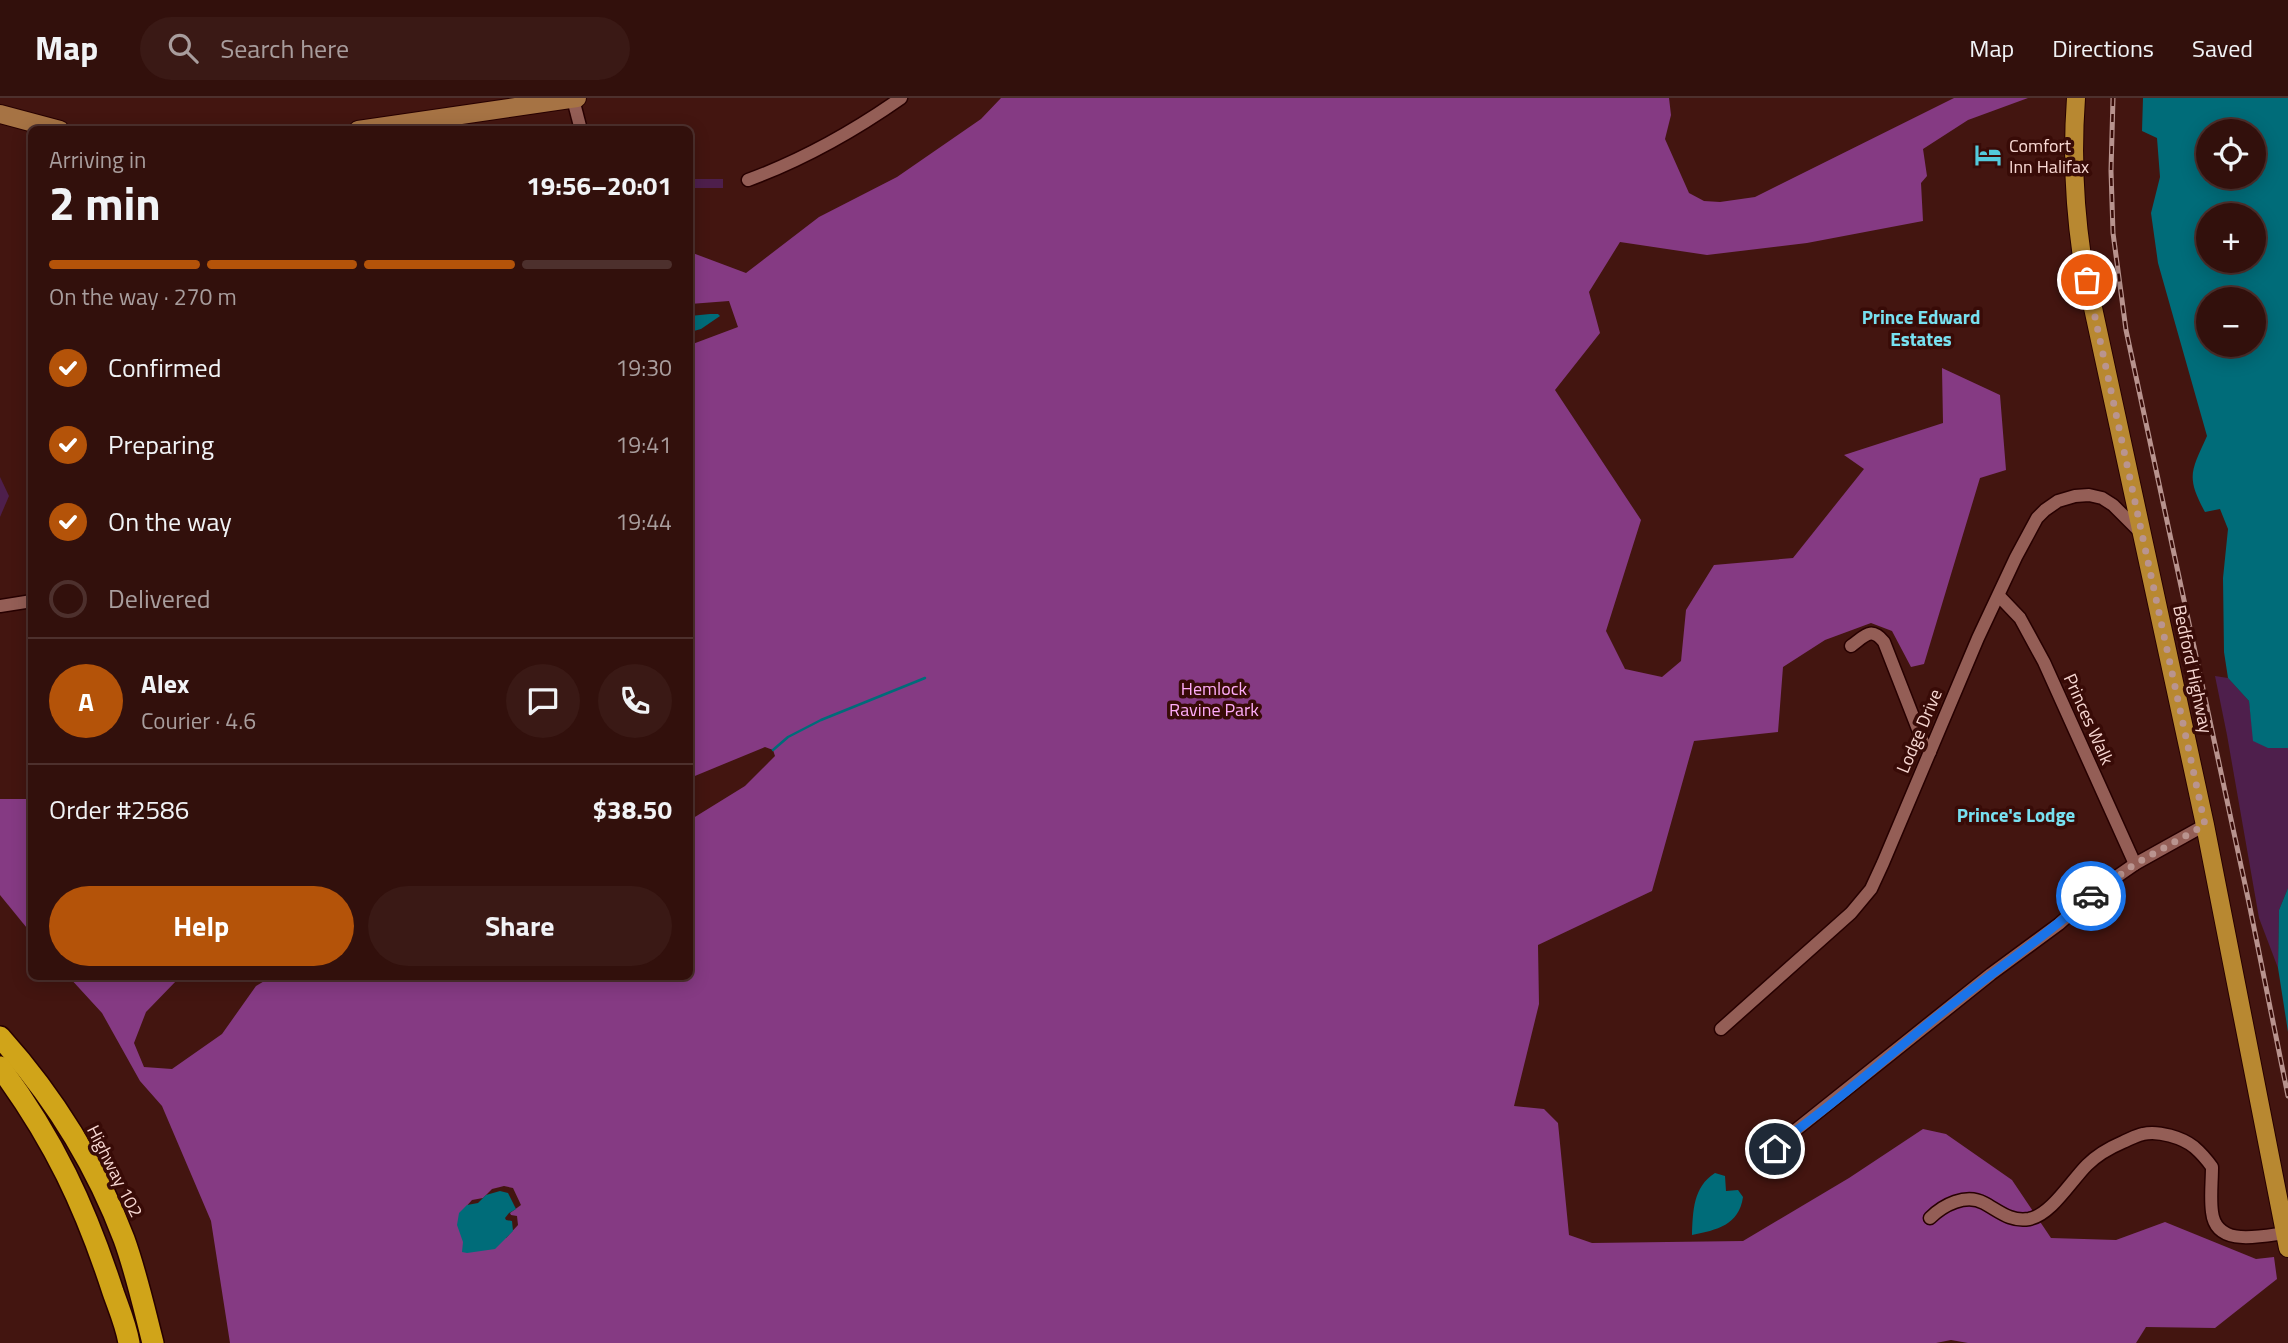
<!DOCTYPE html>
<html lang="en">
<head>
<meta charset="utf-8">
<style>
	:root { --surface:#32100c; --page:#3a1915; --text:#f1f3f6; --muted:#a89d9d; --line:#4d302d; --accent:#b45309 }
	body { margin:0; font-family:"Titillium Web",sans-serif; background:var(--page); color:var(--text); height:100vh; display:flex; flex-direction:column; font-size:26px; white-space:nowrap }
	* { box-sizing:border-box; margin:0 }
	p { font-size:23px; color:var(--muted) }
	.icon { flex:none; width:38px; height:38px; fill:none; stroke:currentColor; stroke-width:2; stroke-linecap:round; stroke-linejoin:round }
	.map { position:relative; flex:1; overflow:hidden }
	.sheet { position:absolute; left:28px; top:28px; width:665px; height:854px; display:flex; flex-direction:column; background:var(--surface); border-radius:10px; box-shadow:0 4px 18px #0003,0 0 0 2px var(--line) }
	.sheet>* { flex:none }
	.buttons { position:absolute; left:2196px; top:21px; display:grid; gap:14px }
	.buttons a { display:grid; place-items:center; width:70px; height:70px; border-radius:50%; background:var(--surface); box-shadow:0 4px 18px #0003,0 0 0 2px var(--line); font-size:35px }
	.pin { position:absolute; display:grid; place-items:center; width:60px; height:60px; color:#fff; margin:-30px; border:4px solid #fff; border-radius:50%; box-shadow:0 2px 7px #0007 }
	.courier { position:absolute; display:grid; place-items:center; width:70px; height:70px; margin:-35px; border:5px solid #1a73e8; border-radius:50%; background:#fff; color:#222; box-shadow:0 2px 9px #0007 }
	.summary em { font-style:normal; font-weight:700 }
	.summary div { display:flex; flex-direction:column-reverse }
	.summary { display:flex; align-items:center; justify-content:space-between; height:119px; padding:0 21px }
	h1 { font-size:46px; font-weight:700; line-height:52px }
	.bar { display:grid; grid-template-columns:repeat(4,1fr); gap:10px 7px; align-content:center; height:84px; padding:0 21px }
	.bar i { height:9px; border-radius:5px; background:var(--line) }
	.bar .on { background:var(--accent) }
	.bar p { grid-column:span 4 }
	.line { display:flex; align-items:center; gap:18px; padding:0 21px; border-top:2px solid var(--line) }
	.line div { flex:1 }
	.round { display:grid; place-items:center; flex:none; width:74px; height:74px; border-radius:37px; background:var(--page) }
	ol { padding:0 21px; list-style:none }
	li { display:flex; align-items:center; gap:21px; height:77px }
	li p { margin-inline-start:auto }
	li .icon { padding:7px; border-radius:50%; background:var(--accent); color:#fff; stroke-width:4 }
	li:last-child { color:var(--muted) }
	li i { width:38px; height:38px; border:4px solid var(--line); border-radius:50% }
	.button { display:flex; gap:14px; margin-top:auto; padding:14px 21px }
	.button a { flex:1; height:80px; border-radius:42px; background:var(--accent); color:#fff; font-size:28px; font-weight:700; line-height:80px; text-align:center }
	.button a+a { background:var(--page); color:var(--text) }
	header { display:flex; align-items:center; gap:42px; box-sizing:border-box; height:98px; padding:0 35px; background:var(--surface); border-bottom:2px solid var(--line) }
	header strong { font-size:33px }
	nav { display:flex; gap:38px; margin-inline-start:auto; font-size:24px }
	.search { width:490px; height:63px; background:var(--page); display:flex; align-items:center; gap:18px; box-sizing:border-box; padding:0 24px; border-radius:38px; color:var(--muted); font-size:26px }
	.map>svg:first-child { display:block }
	.green { fill:#4e1f4c }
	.forest { fill:#853a83; fill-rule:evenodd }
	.water { fill:#006c79; fill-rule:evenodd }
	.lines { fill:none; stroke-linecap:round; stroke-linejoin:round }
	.stream { stroke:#006c79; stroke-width:2.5 }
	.street-casing { stroke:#270000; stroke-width:15 }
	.secondary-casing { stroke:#270000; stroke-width:20 }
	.primary-casing { stroke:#270000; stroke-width:20 }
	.highway-casing { stroke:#270000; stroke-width:24 }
	.street { stroke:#945e56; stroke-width:12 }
	.secondary { stroke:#a67344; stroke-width:18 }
	.primary { stroke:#b88831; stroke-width:18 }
	.highway { stroke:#d0a419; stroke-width:21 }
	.rail-casing { stroke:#b8938e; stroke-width:5 }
	.rail { stroke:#380b07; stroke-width:2.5; stroke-dasharray:8; stroke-linecap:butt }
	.done { stroke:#b9948f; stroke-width:7; stroke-dasharray:0 12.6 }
	.route { stroke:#1a73e8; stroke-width:9 }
	.labels { text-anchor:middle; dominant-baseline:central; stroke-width:7; stroke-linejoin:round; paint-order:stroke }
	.poi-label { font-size:18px; fill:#f8d8d3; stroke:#380b07; text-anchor:start }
	.street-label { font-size:18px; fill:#f8d8d3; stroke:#380b07 }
	.park-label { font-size:18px; fill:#ffadf9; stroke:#380b07 }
	.neighbourhood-label { font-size:19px; font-weight:bold; fill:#77e0f0; stroke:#380b07 }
</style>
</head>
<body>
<header>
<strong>Map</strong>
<div class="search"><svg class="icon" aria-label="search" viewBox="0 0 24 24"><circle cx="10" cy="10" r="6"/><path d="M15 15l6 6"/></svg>Search here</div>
<nav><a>Map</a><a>Directions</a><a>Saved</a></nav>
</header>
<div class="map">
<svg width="2288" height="1245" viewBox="0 0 2288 1245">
	<rect width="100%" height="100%" fill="#431510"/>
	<g class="green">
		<rect x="690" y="81" width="33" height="9"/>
		<path d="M 0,379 L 9,398 L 0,419 Z"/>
		<path d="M 2215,578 L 2228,580 L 2249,603 L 2254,643 L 2280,650 L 2288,650 L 2288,790 L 2279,812 L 2278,870 L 2259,820 L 2227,637 Z"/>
	</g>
	<g class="forest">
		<path d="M 1001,0 L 1669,0 L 1671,17 L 1665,41 L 1689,95 L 1704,103 L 1720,104 L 1755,99 L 1954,0 L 2028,0 L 1968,22 L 1923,51 L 1927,78 L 1921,85 L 1923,123 L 1807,145 L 1707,157 L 1620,144 L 1589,194 L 1600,235 L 1555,292 L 1641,422 L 1606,533 L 1625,571 L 1662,579 L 1681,563 L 1686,512 L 1714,467 L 1793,460 L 1864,371 L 1844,357 L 1943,325 L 1942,270 L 2000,297 L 2006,372 L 1980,380 L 1924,566 L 1911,569 L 1892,533 L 1871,525 L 1825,542 L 1783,569 L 1778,634 L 1694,643 L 1652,793 L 1538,847 L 1539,906 L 1514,1008 L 1544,1011 L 1558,1025 L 1569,1137 L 1592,1145 L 1743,1143 L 1849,1080 L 1923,1031 L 1946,1036 L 2012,1082 L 2051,1140 L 2116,1142 L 2165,1124 L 2256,1161 L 2274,1159 L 2277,1181 L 2215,1230 L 2146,1229 L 2136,1245 L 1968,1245 L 1951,1242 L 1936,1245 L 230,1245 L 211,1123 L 162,1008 L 140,983 L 102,915 L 69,879 L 185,879 L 178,881 L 146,914 L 134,945 L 144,969 L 172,971 L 222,936 L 256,888 L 271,879 L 690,878 L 690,722 L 745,688 L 775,658 L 773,652 L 765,649 L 690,680 L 690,247 L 738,229 L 729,203 L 690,206 L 690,154 L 746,175 L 819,119 L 897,79 L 981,21 ZM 504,1088 L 513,1090 L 521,1107 L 510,1115 L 511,1117 L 517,1118 L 518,1127 L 506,1140 L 463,1112 L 472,1102 L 483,1100 L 492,1091 Z"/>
		<path d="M 0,701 L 31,701 L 31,835 L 0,797 Z"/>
	</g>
	<g class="water">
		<path d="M 2143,0 L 2288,0 L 2288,650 L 2268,650 L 2253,643 L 2249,603 L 2228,580 L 2224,554 L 2223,480 L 2228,431 L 2220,411 L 2205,414 C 2185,378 2192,372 2207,338 L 2158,165 L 2151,115 L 2160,79 L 2157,40 L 2142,33 ZM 2254,33 L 2254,79 L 2208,79 L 2208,33 ZM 2254,117 L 2254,163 L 2208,163 L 2208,117 ZM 2208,201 L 2254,201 L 2254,247 L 2208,247 Z"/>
		<path d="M 710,216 L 718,216 L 720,218 L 701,231 L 690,234 L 690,218 Z"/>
		<path d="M 2288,790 L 2288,934 L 2278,870 L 2279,812 Z"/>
		<path d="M 1715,1075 L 1725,1078 L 1726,1093 L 1738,1092 L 1743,1099 C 1739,1127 1717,1132 1692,1137 C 1693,1113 1693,1089 1715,1075 Z"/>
		<path d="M 500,1093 L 508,1095 L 516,1111 L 509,1115 L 505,1120 L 506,1122 L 512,1123 L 513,1133 L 495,1151 L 467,1155 L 462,1154 L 463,1144 L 457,1127 L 459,1115 L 467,1107 L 478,1105 L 486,1097 Z"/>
	</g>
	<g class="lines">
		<path class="stream" d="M 773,652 L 788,639 L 821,622 L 925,580"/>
		<g class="street-casing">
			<g id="street">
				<path d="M 573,1 L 581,32"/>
				<path d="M 748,82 C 802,62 854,33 901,0"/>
				<path d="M 1999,498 L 2020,520 L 2044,564 L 2135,766"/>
				<path d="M 0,508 L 32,503"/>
				<path d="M 1851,548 C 1865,538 1871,528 1884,544 L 1923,644 L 1930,654"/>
				<path d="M 1721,931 L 1851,815 L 1871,791 L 1883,765 L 1978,540 L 2016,459 L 2037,420 L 2045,412 L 2058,403 L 2075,398 L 2089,397 L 2102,400 L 2113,407 L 2142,436"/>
				<path d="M 1775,1051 L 1787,1039 L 1991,876 L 2059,826 L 2096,793 L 2135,766 L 2205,727"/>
				<path d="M 1930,1120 C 1943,1107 1966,1095 1984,1105 C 1999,1113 2010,1124 2029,1121 C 2051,1117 2071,1083 2087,1067 C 2098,1056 2109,1050 2123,1044 C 2130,1041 2137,1037 2143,1036 C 2158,1032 2183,1040 2194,1049 C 2201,1055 2207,1062 2212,1069 C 2212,1084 2210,1099 2212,1114 C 2216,1150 2261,1138 2286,1135"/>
			</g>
		</g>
		<g class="secondary-casing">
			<g id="secondary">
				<path d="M 0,16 L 60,32"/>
				<path d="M 358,32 L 577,0"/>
			</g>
		</g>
		<g class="primary-casing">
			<path id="primary" d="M 2076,0 C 2072,54 2074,105 2082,159 L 2205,727 L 2288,1150"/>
		</g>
		<g class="highway-casing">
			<g id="highway">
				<path d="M 0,939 C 53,998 96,1067 124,1141 C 136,1174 144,1210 153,1245"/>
				<path d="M 0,969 C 54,1042 85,1108 113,1194 C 119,1211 126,1227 129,1245"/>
			</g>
		</g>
		<use href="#street" class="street"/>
		<use href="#secondary" class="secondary"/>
		<use href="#primary" class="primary"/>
		<use href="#highway" class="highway"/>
		<g class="rail-casing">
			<path id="rail" d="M 2113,0 L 2111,73 L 2113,135 L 2126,232 L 2249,805 L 2288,998"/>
		</g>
		<use href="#rail" class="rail"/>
	</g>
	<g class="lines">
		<path class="done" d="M 2087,182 L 2205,727 L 2135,766 L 2091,798"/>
		<path class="route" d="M 1775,1051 L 1787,1039 C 1840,1002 1889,957 1940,916 C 1990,876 2043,840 2091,798"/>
	</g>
	<defs>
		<g id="hotel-bare" transform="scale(2.1)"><path d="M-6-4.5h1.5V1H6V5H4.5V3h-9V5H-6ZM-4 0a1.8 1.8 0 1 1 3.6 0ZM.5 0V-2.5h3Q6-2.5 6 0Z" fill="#53cadc" stroke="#380b07" stroke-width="2.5" paint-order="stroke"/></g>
	</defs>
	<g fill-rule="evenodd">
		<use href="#hotel-bare" x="1988" y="57"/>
	</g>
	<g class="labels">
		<g class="poi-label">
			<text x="2009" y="47">Comfort<tspan x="2009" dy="21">Inn Halifax</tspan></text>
		</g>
		<g class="street-label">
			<text transform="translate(2193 571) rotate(78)">Bedford Highway</text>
			<text transform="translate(2089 621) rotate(66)">Princes Walk</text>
			<text transform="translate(1919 633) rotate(-67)">Lodge Drive</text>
			<text transform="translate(115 1073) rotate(63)">Highway 102</text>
		</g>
		<g class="park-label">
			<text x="1214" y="590">Hemlock<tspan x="1214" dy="21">Ravine Park</tspan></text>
		</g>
		<g class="neighbourhood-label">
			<text x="1921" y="218">Prince Edward<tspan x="1921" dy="22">Estates</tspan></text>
			<text x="2016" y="716">Prince's Lodge</text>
		</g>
	</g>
</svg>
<div class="buttons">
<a><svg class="icon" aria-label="locate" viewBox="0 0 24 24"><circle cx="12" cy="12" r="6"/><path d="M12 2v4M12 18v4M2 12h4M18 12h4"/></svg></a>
<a>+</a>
<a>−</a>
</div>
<div class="pin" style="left:2087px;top:182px;background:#ea580c"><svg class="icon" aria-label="bag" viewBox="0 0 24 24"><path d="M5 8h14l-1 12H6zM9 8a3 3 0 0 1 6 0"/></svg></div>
<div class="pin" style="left:1775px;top:1051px;background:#1f2937"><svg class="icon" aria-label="home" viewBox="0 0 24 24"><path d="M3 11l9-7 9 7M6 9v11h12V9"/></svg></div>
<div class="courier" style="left:2091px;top:798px"><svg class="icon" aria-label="car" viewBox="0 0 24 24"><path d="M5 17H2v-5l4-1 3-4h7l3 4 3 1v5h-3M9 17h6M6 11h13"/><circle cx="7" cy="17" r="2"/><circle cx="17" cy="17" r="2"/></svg></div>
<section class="sheet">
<div class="summary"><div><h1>2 min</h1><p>Arriving in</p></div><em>19:56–20:01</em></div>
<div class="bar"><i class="on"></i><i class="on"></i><i class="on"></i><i></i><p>On the way · 270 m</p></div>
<ol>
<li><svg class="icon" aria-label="check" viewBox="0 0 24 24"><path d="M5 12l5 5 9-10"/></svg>Confirmed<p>19:30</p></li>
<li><svg class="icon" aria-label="check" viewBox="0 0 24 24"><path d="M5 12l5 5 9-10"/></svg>Preparing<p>19:41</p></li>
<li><svg class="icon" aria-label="check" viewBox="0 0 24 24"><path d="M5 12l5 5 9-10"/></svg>On the way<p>19:44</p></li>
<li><i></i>Delivered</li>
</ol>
<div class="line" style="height:126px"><b class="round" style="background:var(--accent);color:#fff">A</b><div><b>Alex</b><p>Courier · 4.6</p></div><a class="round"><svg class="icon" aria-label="chat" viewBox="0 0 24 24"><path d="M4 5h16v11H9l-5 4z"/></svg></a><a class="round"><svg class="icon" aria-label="phone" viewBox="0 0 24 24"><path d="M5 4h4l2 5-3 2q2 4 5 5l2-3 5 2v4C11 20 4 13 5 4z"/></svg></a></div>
<div class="line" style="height:91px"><div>Order #2586</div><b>$38.50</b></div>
<div class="button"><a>Help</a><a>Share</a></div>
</section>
</div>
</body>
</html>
